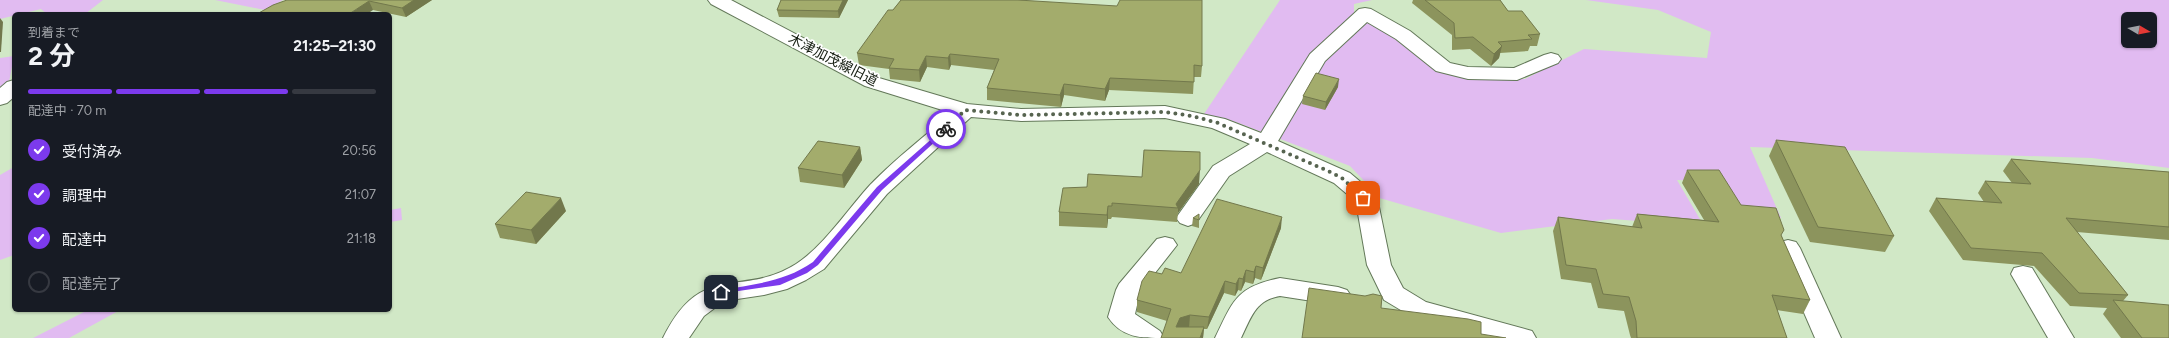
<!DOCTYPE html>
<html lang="ja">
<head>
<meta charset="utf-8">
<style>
	:root { --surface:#171b24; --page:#20242c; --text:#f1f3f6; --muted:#9ea1a6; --line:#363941; --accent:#7c3aed }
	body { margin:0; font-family:Figtree,"Noto Sans JP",sans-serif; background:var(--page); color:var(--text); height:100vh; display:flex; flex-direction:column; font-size:15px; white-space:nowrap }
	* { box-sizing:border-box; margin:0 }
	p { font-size:13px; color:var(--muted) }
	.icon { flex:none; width:22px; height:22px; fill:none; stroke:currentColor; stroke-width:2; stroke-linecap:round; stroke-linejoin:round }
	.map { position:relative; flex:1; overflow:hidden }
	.details { position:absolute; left:12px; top:12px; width:380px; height:300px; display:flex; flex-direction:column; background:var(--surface); border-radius:6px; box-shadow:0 1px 3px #0004 }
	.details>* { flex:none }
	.needle { width:26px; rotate:100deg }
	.controls { position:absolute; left:2121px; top:12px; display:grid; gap:8px }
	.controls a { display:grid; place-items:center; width:36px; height:36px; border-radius:6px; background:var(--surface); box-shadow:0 1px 3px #0004; font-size:20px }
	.pin { position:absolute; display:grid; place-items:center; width:34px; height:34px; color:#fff; margin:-17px; border-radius:8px; box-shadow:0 2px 6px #0006 }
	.courier { position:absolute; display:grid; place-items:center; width:40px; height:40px; margin:-20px; border:3px solid #7c3aed; border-radius:50%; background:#fff; color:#222; box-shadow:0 1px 5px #0007 }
	.head em { font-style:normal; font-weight:700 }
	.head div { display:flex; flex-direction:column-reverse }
	.head { display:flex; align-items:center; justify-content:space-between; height:68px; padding:0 16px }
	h1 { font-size:26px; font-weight:700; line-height:30px }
	.bar { display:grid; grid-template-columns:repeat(4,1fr); gap:6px 4px; align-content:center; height:48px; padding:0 16px }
	.bar i { height:5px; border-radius:3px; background:var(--line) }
	.bar .selected { background:var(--accent) }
	.bar p { grid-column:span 4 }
	ol { padding:0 16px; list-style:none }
	li { display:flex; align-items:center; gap:12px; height:44px }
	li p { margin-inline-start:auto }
	li .icon { padding:4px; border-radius:50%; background:var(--accent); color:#fff; stroke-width:4 }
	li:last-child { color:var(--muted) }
	li i { width:22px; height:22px; border:2px solid var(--line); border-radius:50% }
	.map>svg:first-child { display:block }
	.green { fill:#e1bbf1; fill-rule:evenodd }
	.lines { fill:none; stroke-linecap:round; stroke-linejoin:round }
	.minor-casing { stroke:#637859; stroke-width:2 }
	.minor { fill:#fff; fill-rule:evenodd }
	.wall { fill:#8c945d }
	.shaded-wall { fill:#72784c }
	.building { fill:#a3ac6c; stroke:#72784c }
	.route { fill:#7c3aed }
	.done { stroke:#576450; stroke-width:4; stroke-dasharray:0 7.2 }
	.labels { text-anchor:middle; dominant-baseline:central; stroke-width:3.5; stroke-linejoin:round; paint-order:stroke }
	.street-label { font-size:14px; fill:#151d11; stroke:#fff }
</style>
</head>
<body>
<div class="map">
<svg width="2169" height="338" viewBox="0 0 2169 338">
	<rect width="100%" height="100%" fill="#d1e8c6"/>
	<g class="green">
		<path d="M 0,0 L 103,0 L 85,14 L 47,14 L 41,9 L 0,19 Z"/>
		<path d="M 215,0 L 283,0 L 265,10 Z"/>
		<path d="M 1280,0 L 1372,0 L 1354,4 L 1354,14 L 1363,21 L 1400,38 L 1471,78 L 1525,79 L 1584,49 L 1707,58 L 1711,32 L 1658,10 L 1586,0 L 2169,0 L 2169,168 L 2092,158 L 1750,147 L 1781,218 L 1737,215 L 1716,181 L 1677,180 L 1704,226 L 1612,219 L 1501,233 L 1376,197 L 1371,188 L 1350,166 L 1236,122 L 1204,114 ZM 2128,19 L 2150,19 L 2150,41 L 2128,41 Z"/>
		<path d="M 14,56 L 9,82 L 0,94 L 0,58 Z"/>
		<path d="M 14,167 L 14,255 L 0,260 L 0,175 Z"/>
		<path d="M 401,208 L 402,220 L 390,222 L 390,210 Z"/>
		<path d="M 88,310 L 120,310 L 69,338 L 33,338 Z"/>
	</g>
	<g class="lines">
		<g class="minor-casing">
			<g id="minor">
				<path d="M 708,0 L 731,0 L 879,78 L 967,104 L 1021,109 L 1165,106 L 1225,119 L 1261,133 L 1310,54 L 1359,9 L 1365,8 L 1371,9 L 1410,31 L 1450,63 L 1468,67 L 1514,68 L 1544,55 L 1551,53 L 1558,55 L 1561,59 L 1558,63 L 1517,80 L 1468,79 L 1436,71 L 1396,39 L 1367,22 L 1325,61 L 1278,141 L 1350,173 L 1363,184 L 1379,207 L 1391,265 L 1403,288 L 1426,302 L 1532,331 L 1536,338 L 1489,338 L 1409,315 L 1384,300 L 1367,265 L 1357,208 L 1347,194 L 1334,183 L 1267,152 L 1229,176 L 1196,223 L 1188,226 L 1180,223 L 1176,218 L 1213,166 L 1250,144 L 1212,128 L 1165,118 L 1021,121 L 971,117 L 887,194 L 824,269 L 806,280 L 787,289 L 764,295 L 724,301 L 704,316 L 689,338 L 663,338 C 702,259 740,299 796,264 C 823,247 848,209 870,185 C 895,159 925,136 952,113 L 865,86 L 711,4 Z"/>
				<path d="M 14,80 L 14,97 L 7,103 L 0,105 L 0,88 L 7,82 Z"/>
				<path d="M 1165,237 L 1173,239 L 1177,245 L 1140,292 L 1135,314 L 1160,331 L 1164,338 C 1141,338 1122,338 1108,317 L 1116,290 L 1119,284 L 1157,239 Z"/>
				<path d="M 1788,240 L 1796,242 L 1800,248 L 1841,338 L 1815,338 L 1776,248 L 1780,242 Z"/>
				<path d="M 2023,266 L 2032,268 L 2074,338 L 2048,338 L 2011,274 L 2014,268 Z"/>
				<path d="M 1280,278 L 1338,287 L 1347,290 L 1351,296 L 1347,302 L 1338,305 L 1280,296 C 1255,300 1251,318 1241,338 L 1215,338 C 1233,301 1236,287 1280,278 Z"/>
			</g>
		</g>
		<use href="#minor" class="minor"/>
	</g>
	<g class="wall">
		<path d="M 287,0 L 432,0 L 406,17 L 373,10 Z"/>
		<path d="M 781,0 L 848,0 L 839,18 L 779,17 L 777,10 Z"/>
		<path d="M 901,0 L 1023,0 L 1202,66 L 1201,77 L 1194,77 L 1193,94 L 1109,90 L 1105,101 L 1064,95 L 1061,107 L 987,100 L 987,88 L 994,70 L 951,65 L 949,70 L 927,67 L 920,82 L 890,79 L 889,69 L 859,65 L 857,53 Z"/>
		<path d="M 1413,0 L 1500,0 L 1508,11 L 1540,34 L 1537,46 L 1530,46 L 1528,51 L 1500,53 L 1499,58 L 1491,66 L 1470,49 L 1452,50 L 1452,35 L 1412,3 Z"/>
		<path d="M 1338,87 L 1325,110 L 1302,104 L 1303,96 Z"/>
		<path d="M 1776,140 L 1894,236 L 1885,252 L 1810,242 L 1769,156 Z"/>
		<path d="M 860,147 L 862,160 L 844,188 L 800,182 L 798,168 Z"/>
		<path d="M 2011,159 L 2169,172 L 2169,240 L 2077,232 L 2128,295 L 2123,301 L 2169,338 L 2121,338 L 2103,314 L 2107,308 L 2070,306 L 2034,266 L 1963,260 L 1929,211 L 1936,198 L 1984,202 L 1978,193 L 1985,181 L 2012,183 L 2003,171 Z"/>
		<path d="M 1687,170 L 1741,205 L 1781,235 L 1810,300 L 1803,314 L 1777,310 L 1787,338 L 1631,338 L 1630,335 L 1624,311 L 1598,308 L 1591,283 L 1561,279 L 1553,231 L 1558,217 L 1632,227 L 1637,214 L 1704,220 L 1682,183 Z"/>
		<path d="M 1199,184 L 1178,213 L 1177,222 L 1112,217 L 1111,219 L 1108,219 L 1107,228 L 1059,226 L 1059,212 Z"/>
		<path d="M 566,211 L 536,244 L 500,238 L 495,224 Z"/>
		<path d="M 1193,218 L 1199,220 L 1199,228 L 1192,226 Z"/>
		<path d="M 1281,228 L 1261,280 L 1255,278 L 1253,284 L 1245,282 L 1241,291 L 1238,290 L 1235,296 L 1224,293 L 1207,329 L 1204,329 L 1203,338 L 1167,321 L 1137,312 L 1137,300 L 1162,274 L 1181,273 Z"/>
	</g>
	<g class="shaded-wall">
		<path d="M 414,0 L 432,0 L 406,17 L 402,8 Z"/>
		<path d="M 843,0 L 848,0 L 839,18 L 838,11 Z"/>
		<path d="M 369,1 L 373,10 L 367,14 L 349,14 Z"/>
		<path d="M 0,18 L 3,22 L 1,52 L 0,52 Z"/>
		<path d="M 1502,46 L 1499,58 L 1491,66 L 1494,54 Z"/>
		<path d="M 950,54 L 951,65 L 949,70 L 948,58 Z"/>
		<path d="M 926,56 L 927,67 L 920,82 L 919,70 Z"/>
		<path d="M 1110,78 L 1109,90 L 1105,101 L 1105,89 Z"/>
		<path d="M 1339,79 L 1338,87 L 1325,110 L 1326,102 Z"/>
		<path d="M 1064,84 L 1064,95 L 1061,107 L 1060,95 Z"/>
		<path d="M 860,147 L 862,160 L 844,188 L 842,175 Z"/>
		<path d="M 1200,170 L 1199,184 L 1178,213 L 1178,208 L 1176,204 Z"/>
		<path d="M 561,198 L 566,211 L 536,244 L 531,230 Z"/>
		<path d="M 1108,206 L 1108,219 L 1107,228 L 1107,215 Z"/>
		<path d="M 1282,217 L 1281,228 L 1261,280 L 1263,268 Z"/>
		<path d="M 1256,266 L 1255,278 L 1253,284 L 1254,272 Z"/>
		<path d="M 1246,270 L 1245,282 L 1241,291 L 1243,279 Z"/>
		<path d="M 1239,278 L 1238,290 L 1235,296 L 1236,284 Z"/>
		<path d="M 1225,281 L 1224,293 L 1207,329 L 1209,317 Z"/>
		<path d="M 1190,315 L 1189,328 L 1176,327 L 1180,318 Z"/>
		<path d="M 1204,327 L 1203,338 L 1200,338 Z"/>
	</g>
	<g class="building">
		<path d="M 287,0 L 414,0 L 402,8 L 369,1 L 349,14 L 257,14 L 273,5 Z"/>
		<path d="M 781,0 L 843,0 L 838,11 L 777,10 Z"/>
		<path d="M 901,0 L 1018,0 L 1117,6 L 1120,0 L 1202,0 L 1202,66 L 1194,65 L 1194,82 L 1110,78 L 1105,89 L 1064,84 L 1060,95 L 987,88 L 999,59 L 950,54 L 948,58 L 926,56 L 919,70 L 889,68 L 894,59 L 857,53 L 888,10 L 893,10 Z"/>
		<path d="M 1425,0 L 1500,0 L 1508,11 L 1522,11 L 1540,34 L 1528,35 L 1532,39 L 1498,42 L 1502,46 L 1494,54 L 1473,37 L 1455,38 L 1454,23 Z"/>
		<path d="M 1316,73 L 1339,79 L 1326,102 L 1303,96 Z"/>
		<path d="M 1776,140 L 1845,147 L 1894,236 L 1818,227 Z"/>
		<path d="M 818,141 L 860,147 L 842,175 L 798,168 Z"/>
		<path d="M 1144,150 L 1200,152 L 1200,170 L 1176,204 L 1178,208 L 1112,203 L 1112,206 L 1108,206 L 1107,215 L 1059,212 L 1063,188 L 1087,187 L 1088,174 L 1142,177 Z"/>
		<path d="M 2011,159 L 2169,172 L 2169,227 L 2066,218 L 2128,295 L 2079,293 L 2042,253 L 1971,248 L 1936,198 L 2002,203 L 1985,181 L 2031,184 Z"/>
		<path d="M 1687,170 L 1719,170 L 1741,205 L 1776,208 L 1784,230 L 1781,235 L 1810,300 L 1772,295 L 1787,338 L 1637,338 L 1636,321 L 1629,297 L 1603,294 L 1596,269 L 1566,265 L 1558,217 L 1642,228 L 1637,214 L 1719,222 Z"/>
		<path d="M 526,192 L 561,198 L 531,230 L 495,224 Z"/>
		<path d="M 1217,199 L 1282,217 L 1263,268 L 1256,266 L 1254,272 L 1246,270 L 1243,279 L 1239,278 L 1236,284 L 1225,281 L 1209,317 L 1190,315 L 1180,318 L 1176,327 L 1204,327 L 1200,338 L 1161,338 L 1171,309 L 1137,300 L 1142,281 L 1149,271 L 1162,274 L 1165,268 L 1181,273 Z"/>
		<path d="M 1199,214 L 1199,220 L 1193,218 Z"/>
		<path d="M 1309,288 L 1365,296 L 1373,294 L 1382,296 L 1381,308 L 1468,319 L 1481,322 L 1481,334 L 1506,338 L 1302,338 Z"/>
		<path d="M 2113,300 L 2169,305 L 2169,338 L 2142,338 Z"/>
	</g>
	<path class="route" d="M 944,128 L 949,129 L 882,190 L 818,265 L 807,273 L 780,285 L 718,294 L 718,291 L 721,290 C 755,284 784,282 813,262 L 877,187 Z"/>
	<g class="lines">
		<path class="done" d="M 946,129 L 965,110 L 1021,115 L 1165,112 L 1192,116 L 1218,123 L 1326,170 L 1342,178 L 1363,198"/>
	</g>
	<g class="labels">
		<g class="street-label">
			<text transform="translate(833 60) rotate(27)">木津加茂線旧道</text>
		</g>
	</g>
</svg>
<div class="controls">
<a><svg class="needle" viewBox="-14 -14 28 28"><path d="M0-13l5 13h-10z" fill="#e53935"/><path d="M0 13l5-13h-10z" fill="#9ea1a6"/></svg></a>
</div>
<div class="pin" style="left:1363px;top:198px;background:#ea580c"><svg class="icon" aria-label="bag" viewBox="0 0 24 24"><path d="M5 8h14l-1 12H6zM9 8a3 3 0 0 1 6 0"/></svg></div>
<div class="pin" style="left:721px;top:292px;background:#1f2937"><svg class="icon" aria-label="home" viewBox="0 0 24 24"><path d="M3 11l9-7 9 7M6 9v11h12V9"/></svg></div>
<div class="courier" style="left:946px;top:129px"><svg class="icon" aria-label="bike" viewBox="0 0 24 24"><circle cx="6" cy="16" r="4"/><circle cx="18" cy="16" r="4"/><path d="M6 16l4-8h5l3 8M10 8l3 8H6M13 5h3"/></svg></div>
<section class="details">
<div class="head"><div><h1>2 分</h1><p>到着まで</p></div><em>21:25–21:30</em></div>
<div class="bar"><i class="selected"></i><i class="selected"></i><i class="selected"></i><i></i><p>配達中 · 70 m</p></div>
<ol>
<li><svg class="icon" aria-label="check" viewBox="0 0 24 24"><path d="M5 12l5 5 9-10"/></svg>受付済み<p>20:56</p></li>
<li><svg class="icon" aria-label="check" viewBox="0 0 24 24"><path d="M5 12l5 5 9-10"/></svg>調理中<p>21:07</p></li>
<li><svg class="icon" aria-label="check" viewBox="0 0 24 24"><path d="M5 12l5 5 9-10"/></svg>配達中<p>21:18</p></li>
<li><i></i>配達完了</li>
</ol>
</section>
</div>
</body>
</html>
